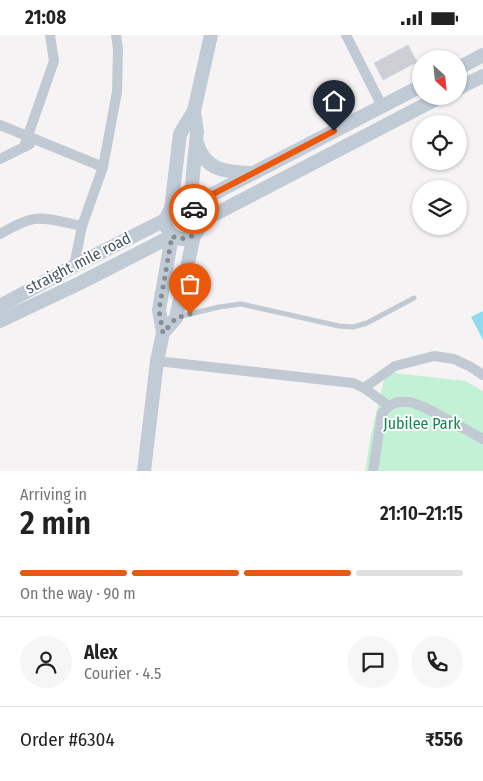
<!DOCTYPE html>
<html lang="en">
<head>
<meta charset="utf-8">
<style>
	:root { --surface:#fff; --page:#f6f6f6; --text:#222; --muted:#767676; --line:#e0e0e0; --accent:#ea580c }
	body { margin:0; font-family:"Fira Sans Condensed",sans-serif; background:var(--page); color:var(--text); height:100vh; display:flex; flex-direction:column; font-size:19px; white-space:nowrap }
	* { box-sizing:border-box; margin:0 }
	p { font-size:16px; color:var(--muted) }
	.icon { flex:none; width:28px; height:28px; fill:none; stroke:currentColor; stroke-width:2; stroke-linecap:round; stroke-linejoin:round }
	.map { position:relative; height:436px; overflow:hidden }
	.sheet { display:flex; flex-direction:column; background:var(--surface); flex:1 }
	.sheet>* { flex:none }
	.needle { width:32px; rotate:153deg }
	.buttons { position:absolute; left:412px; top:15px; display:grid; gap:10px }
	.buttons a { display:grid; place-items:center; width:55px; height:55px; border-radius:50%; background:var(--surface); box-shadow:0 1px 4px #0004; font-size:25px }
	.pin { position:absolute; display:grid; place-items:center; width:42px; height:42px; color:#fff; margin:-51px -21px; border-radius:50% 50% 50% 0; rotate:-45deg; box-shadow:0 0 5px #0007 }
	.pin .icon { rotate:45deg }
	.courier { position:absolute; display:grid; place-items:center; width:50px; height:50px; margin:-25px; border:4px solid #ea580c; border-radius:50%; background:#fff; color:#222; box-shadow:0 1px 6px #0007 }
	.headline em { font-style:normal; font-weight:600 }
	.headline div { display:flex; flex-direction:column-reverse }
	.headline { display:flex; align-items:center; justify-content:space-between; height:85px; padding:0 20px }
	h1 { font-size:32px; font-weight:600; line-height:38px }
	.bar { display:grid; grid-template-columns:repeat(4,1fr); gap:8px 5px; align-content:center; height:60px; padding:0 20px }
	.bar i { height:6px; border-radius:4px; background:var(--line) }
	.bar .current { background:var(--accent) }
	.bar p { grid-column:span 4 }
	.line { display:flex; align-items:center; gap:12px; padding:0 20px; border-top:1px solid var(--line) }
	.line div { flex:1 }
	.round { display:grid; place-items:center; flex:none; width:52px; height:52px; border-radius:26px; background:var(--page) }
	.status { display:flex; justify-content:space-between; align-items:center; height:35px; padding:0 25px; background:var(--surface); direction:ltr }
	.status svg { height:14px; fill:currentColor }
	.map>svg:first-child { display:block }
	.green { fill:#c3f1d5 }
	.water { fill:#90daee }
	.building { fill:#cdcfd5; stroke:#d7d9de }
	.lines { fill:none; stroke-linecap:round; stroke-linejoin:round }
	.lane { stroke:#c1cad2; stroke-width:5 }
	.street { stroke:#c1cad2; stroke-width:10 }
	.secondary { stroke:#c1cbd6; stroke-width:14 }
	.done { stroke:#868d94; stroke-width:5; stroke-dasharray:0 9 }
	.route { stroke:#ea580c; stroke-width:6 }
	.labels { text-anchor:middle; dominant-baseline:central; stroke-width:4; stroke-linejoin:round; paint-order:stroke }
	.street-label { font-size:16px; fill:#4a5661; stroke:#fff }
	.park-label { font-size:16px; fill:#17864f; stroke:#fff }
</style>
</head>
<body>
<div class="status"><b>21:08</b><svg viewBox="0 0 49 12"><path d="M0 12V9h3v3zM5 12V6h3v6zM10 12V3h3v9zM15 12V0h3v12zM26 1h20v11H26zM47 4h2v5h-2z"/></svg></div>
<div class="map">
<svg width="483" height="436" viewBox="0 0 483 436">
	<rect width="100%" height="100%" fill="#f5f3f3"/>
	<path class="green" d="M 386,337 L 465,346 L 483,356 L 483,436 L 365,436 L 371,400 Z"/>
	<path class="water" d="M 483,276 L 483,305 L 471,282 Z"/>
	<path class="building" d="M 408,10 L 417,27 L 383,45 L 374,28 Z"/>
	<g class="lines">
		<path class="lane" d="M 178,282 L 219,272 L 241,269 L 339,291 L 353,292 L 367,288 L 414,263"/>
		<g class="street">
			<path d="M 346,0 L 382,71"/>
			<path d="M 0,90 L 103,132"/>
			<path d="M 24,112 L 54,26 L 50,0"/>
			<path d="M 0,124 L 30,109"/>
			<path d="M 0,199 C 11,193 22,186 34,184 C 49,182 66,188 82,191"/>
			<path d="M 74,231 L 82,191 L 103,132 L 117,57 L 118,14 L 116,0"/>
			<path d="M 157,326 L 353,348 L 364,353 L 389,371"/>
			<path d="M 364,353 L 395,331 L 434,321 L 454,324 L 471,332 L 483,340"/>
			<path d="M 373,436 L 382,378 L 389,371 L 397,367 L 411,367 L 426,373 L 483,404"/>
		</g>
		<g class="secondary">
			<path d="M 459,33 L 483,20"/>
			<path d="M 459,53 L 483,41"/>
			<path d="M 197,108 C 205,136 226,137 251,138"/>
			<circle cx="183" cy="187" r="17"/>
			<path d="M 190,171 L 421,51"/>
			<path d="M 190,171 L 197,97 L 194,76 L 211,0"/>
			<path d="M 171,174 L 180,99 L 194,76"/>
			<path d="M 200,187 L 442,61"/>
			<path d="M 0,271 L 74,231 L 165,185"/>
			<path d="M 0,286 L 80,248 L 172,201"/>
			<path d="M 163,298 L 159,275 L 172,201"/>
			<path d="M 144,436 L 157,326 L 163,298 L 176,283 L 194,200"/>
		</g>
	</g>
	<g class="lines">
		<path class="done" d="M 190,279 L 176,283 L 163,298 L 159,275 L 172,201 C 192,211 210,190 194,174"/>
		<path class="route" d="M 194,174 L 190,171 L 334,96"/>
	</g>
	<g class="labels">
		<g class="street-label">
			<text transform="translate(78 228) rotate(-27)">straight mile road</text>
		</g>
		<g class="park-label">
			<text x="422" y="388">Jubilee Park</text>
		</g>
	</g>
</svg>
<div class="buttons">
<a><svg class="needle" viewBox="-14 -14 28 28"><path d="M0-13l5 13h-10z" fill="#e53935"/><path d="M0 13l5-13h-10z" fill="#767676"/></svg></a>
<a><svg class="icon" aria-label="locate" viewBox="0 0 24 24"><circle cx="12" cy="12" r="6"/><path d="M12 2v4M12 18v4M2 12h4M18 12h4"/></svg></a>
<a><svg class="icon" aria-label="layers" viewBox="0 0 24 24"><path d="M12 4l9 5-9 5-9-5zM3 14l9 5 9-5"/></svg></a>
</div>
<div class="pin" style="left:190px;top:279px;background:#ea580c"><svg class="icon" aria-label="bag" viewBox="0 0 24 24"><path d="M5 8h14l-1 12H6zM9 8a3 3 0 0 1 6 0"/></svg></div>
<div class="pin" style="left:334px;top:96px;background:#1f2937"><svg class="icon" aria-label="home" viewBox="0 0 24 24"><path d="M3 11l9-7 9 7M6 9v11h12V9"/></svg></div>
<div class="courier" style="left:194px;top:174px"><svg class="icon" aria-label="car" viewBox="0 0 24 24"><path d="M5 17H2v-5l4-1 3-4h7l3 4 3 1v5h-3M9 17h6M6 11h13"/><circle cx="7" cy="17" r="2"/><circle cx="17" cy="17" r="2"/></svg></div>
</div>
<section class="sheet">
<div class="headline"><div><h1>2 min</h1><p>Arriving in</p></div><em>21:10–21:15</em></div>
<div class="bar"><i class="current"></i><i class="current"></i><i class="current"></i><i></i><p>On the way · 90 m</p></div>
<div class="line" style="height:90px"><a class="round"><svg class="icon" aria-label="person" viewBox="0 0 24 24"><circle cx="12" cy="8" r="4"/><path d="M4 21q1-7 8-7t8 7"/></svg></a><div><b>Alex</b><p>Courier · 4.5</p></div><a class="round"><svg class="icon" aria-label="chat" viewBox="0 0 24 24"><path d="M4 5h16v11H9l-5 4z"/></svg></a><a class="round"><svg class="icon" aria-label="phone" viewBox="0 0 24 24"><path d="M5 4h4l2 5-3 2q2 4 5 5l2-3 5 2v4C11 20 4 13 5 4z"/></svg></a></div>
<div class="line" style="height:65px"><div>Order #6304</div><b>₹556</b></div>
</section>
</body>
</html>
